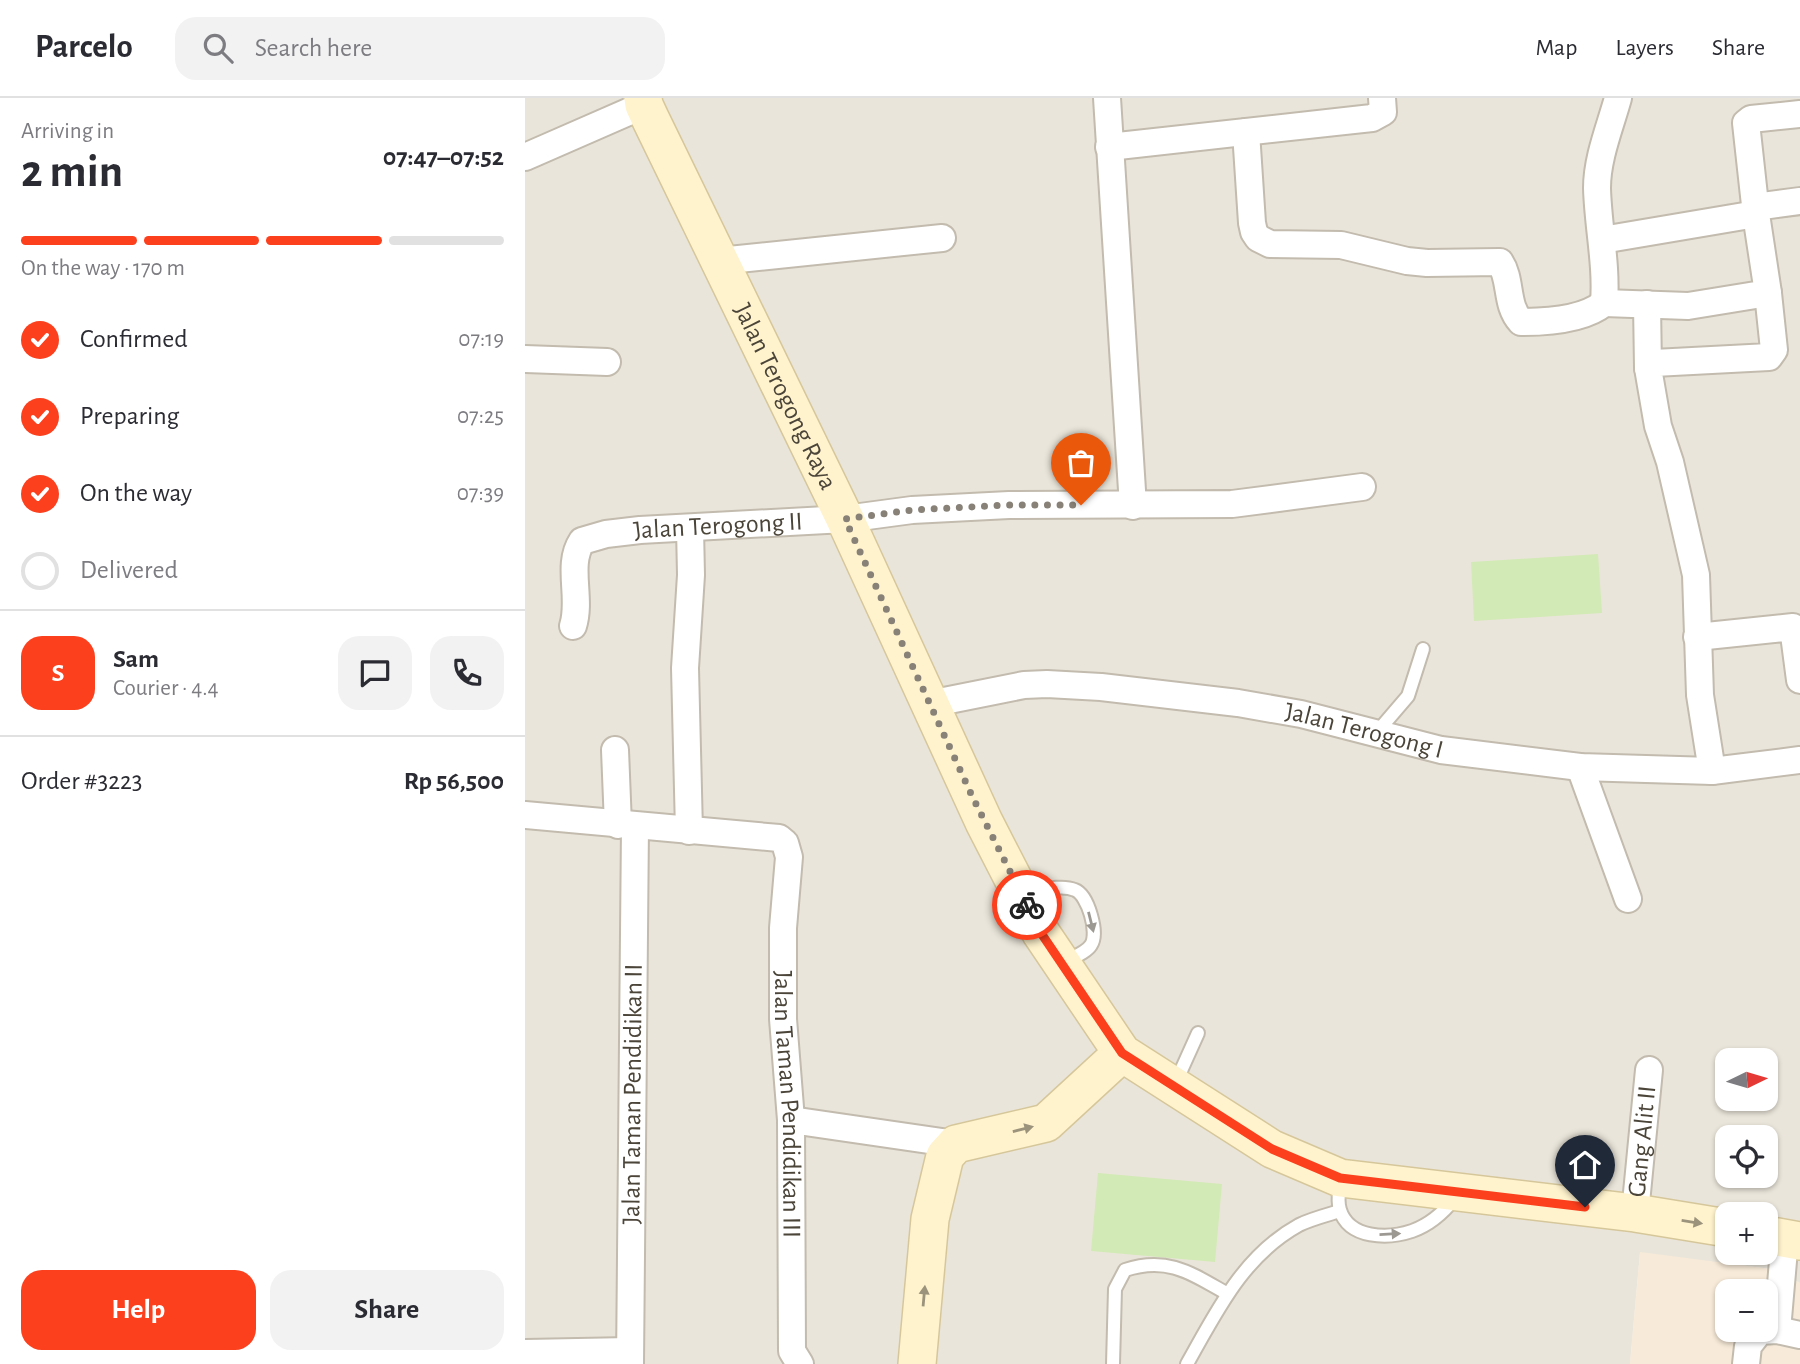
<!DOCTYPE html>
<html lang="en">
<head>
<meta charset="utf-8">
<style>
	:root { --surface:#fff; --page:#f2f2f3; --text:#2b2b33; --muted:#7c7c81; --line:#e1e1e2; --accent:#fc3f1d }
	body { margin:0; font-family:"Alegreya Sans",sans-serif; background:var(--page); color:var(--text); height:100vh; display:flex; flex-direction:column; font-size:26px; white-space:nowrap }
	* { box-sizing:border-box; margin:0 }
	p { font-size:23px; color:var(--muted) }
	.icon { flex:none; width:38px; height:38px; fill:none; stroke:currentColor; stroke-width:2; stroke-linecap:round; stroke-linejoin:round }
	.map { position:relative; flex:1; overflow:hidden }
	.panel { display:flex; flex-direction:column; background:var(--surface); width:525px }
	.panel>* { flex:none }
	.needle { width:46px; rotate:85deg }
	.fabs { position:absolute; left:1190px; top:950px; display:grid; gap:14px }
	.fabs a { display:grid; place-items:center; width:63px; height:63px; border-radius:14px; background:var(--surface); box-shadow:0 2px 5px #0004; font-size:35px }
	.pin { position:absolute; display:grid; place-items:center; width:60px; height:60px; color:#fff; margin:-72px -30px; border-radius:50% 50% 50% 0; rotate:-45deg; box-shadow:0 0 7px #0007 }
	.pin .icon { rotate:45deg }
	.courier { position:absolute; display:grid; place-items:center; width:70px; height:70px; margin:-35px; border:5px solid #fc3f1d; border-radius:50%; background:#fff; color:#222; box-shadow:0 2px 9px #0007 }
	.headline em { font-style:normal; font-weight:600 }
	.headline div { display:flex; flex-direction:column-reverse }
	.headline { display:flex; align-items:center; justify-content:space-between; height:119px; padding:0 21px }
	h1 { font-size:46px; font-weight:600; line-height:52px }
	.bar { display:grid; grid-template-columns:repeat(4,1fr); gap:10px 7px; align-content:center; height:84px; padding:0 21px }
	.bar i { height:9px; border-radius:5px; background:var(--line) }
	.bar .current { background:var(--accent) }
	.bar p { grid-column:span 4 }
	.line { display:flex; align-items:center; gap:18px; padding:0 21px; border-top:2px solid var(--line) }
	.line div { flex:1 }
	.round { display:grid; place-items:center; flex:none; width:74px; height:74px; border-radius:21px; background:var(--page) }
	ol { padding:0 21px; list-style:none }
	li { display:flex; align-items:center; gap:21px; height:77px }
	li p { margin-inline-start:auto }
	li .icon { padding:7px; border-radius:50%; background:var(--accent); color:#fff; stroke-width:4 }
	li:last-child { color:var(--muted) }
	li i { width:38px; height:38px; border:4px solid var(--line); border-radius:50% }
	.button { display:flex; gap:14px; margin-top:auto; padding:14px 21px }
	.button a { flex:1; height:80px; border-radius:21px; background:var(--accent); color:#fff; font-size:28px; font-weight:600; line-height:80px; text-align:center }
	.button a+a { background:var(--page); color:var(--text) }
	header { display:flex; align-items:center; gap:42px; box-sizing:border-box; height:98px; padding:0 35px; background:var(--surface); border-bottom:2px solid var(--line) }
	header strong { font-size:33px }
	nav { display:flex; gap:38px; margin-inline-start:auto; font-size:24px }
	.search { width:490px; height:63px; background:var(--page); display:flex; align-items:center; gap:18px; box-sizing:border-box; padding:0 24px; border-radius:21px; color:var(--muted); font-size:26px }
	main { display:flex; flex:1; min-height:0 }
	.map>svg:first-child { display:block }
	.residential { fill:#eae5da; fill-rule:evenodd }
	.commercial { fill:#f7ead8; fill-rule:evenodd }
	.pitch { fill:#d2eab5 }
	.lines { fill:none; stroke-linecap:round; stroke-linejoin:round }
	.lane-casing { stroke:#c2bbae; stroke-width:16 }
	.street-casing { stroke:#c2bbae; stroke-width:30 }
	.secondary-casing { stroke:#d6c79b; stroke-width:40 }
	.lane { stroke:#fff; stroke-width:12 }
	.street { stroke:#fff; stroke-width:26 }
	.secondary { stroke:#fff3cd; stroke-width:37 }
	.oneway { fill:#9c9892 }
	.oneway2 { fill:#9c937c }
	.done { stroke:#878178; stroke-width:7; stroke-dasharray:0 12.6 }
	.route { stroke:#fc3f1d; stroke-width:9 }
	.labels { text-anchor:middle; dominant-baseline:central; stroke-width:5; stroke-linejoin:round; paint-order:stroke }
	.street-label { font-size:26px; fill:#4b4439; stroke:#fff }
</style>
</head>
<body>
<header>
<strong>Parcelo</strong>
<div class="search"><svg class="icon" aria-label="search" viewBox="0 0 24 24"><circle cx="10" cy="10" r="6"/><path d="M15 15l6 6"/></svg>Search here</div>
<nav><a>Map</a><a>Layers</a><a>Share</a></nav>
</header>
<main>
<section class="panel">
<div class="headline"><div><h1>2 min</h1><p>Arriving in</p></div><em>07:47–07:52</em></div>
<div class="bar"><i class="current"></i><i class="current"></i><i class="current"></i><i></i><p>On the way · 170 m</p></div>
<ol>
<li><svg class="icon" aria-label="check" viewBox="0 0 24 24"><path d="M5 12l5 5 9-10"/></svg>Confirmed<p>07:19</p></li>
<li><svg class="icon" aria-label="check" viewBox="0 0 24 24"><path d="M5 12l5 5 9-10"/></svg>Preparing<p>07:25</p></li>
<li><svg class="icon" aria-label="check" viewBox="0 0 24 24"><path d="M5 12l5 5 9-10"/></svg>On the way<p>07:39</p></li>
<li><i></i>Delivered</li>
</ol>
<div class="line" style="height:126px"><b class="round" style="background:var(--accent);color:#fff">S</b><div><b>Sam</b><p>Courier · 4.4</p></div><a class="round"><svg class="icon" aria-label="chat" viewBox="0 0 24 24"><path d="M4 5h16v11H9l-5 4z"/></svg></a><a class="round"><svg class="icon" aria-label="phone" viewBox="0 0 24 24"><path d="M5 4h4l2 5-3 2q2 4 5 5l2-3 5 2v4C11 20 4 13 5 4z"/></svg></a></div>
<div class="line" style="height:91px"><div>Order #3223</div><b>Rp 56,500</b></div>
<div class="button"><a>Help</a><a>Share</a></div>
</section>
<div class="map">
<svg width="1275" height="1266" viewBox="0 0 1275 1266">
	<rect width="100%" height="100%" fill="#f6f3ec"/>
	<path class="residential" d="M 0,0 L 1275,0 L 1275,1185 L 1246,1171 L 1115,1155 L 1105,1266 L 0,1266 ZM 1202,962 L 1241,962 L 1241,1001 L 1202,1001 ZM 1202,1040 L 1241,1040 L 1241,1078 L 1202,1078 ZM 1202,1116 L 1241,1116 L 1241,1155 L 1202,1155 Z"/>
	<path class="commercial" d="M 1115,1154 L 1246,1171 L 1275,1185 L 1275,1266 L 1105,1266 ZM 1202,1194 L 1241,1194 L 1241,1232 L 1202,1232 Z"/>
	<g class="pitch">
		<path d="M 1073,456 L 1077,515 L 949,523 L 946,464 Z"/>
		<path d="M 573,1075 L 697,1086 L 690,1164 L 566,1153 Z"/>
	</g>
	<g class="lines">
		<g class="lane-casing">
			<g id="lane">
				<path d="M 855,636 L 859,626 L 883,598 L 898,551"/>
				<path d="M 500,795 C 514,793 536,786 550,792 C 563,797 574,835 566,847 C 561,855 546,860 538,865"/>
				<path d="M 650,986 L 673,935"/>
				<path d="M 815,1084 C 814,1093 812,1103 815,1112 C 824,1141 863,1141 887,1133 C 904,1127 919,1114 930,1100"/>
				<path d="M 588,1266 L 590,1191 L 600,1172 C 642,1158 666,1175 701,1195"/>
				<path d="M 662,1266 C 692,1213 718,1158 774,1127 C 786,1121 802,1117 815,1113"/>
			</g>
		</g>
		<g class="street-casing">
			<g id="street">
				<path d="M 582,0 L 608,408"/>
				<path d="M 721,34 L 727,125 L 729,134 L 733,140 L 745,146 L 816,147 L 882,163 L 902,165 L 975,164 C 987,182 980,207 996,224 C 1021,224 1059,222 1079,205"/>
				<path d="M 584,49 L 847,20 L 858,14 L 857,0"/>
				<path d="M 0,59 L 119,7"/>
				<path d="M 1230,109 L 1275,103"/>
				<path d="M 1077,142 L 1231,116"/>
				<path d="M 194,163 L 417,140"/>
				<path d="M 1079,205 L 1163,208 L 1243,195 L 1231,116 L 1221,25 L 1226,21 L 1275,16"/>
				<path d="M 1079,205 C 1082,166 1073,129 1072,90 C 1072,60 1085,29 1093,0"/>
				<path d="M 1122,206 L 1123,270"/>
				<path d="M 0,261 L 82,264"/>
				<path id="s1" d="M 48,528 C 57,500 41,467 57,443 L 81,436 L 115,432 L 320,421 L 387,412 L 484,407 L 707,406 L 837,389"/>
				<path d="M 1172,539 L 1268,529 L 1275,582"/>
				<path id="s2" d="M 404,606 L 499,587 L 522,586 L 576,589 L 713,605 L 776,616 L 916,652 L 1055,669 L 1187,673 L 1275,662"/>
				<path d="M 90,652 L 93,727"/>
				<path d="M 1055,669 L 1103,801"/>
				<path d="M 1187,673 L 1175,597 L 1171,477 L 1145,364 L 1133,328 L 1123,270 L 1129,265 L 1244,259 L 1249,252 L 1243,195"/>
				<path id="s3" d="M 0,717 L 254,740 L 260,745 L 264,759 L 258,830 L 258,921 L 266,1022 L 267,1253 L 275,1266"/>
				<path d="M 164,733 L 160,570 L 166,477 L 165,430"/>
				<path d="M 266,1022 L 431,1046"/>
				<path id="s4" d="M 1110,1115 L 1124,972"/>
				<path d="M 1252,1232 L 1260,1140"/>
				<path d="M 0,1255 L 105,1253"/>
				<path id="s5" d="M 105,1266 L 110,728"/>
				<path d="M 1221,1266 L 1223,1248 L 1235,1233 L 1252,1232 L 1275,1237"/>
			</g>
		</g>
		<g class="secondary-casing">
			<g id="secondary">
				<path id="s6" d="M 118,0 L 119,7 L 125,20 L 320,421 L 459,724 L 516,835 L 597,955 L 747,1051 L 815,1080 L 1110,1115 L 1202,1130"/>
				<path d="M 1241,1137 L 1275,1143"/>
				<path d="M 392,1266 L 405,1121 L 420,1058 L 431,1046 L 521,1025 L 597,955"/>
			</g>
		</g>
		<use href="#lane" class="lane"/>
		<use href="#street" class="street"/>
		<use href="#secondary" class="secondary"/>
	</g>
	<defs><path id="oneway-solid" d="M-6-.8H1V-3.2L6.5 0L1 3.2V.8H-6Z" transform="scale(1.75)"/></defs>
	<g class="oneway">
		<use href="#oneway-solid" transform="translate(566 824) rotate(76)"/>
		<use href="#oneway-solid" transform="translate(865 1136) rotate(-3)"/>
	</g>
	<g class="oneway2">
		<use href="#oneway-solid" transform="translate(498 1031) rotate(-14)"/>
		<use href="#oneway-solid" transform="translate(1167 1124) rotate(9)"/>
		<use href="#oneway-solid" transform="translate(399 1198) rotate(-85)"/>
	</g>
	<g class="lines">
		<path class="done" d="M 502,807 L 448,700 L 320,421 L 387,412 L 484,407 L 556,407"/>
		<path class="route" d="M 502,807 L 516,835 L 597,955 L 747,1051 L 815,1080 L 1060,1109"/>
	</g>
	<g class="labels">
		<g class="street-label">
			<text stroke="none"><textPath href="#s6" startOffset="331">Jalan Terogong Raya</textPath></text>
			<text stroke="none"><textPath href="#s1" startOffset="224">Jalan Terogong II</textPath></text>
			<text stroke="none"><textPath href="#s2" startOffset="441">Jalan Terogong I</textPath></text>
			<text stroke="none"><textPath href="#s5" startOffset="270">Jalan Taman Pendidikan II</textPath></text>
			<text stroke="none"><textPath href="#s3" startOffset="525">Jalan Taman Pendidikan III</textPath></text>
			<text stroke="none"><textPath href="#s4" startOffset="72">Gang Alit II</textPath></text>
		</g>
	</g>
</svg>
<div class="fabs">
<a><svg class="needle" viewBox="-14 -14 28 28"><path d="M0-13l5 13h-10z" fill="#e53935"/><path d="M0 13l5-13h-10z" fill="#7c7c81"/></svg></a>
<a><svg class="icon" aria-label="locate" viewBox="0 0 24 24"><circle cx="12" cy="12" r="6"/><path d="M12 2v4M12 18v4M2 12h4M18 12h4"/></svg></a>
<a>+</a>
<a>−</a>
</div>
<div class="pin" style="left:556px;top:407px;background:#ea580c"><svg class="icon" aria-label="bag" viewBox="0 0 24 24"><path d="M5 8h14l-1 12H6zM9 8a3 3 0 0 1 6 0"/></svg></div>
<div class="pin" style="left:1060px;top:1109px;background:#1f2937"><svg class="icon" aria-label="home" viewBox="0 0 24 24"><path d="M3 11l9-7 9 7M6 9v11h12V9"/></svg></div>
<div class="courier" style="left:502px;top:807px"><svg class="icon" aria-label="bike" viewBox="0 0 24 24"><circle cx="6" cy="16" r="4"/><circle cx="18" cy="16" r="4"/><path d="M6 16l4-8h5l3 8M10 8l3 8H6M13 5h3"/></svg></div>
</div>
</main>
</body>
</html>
